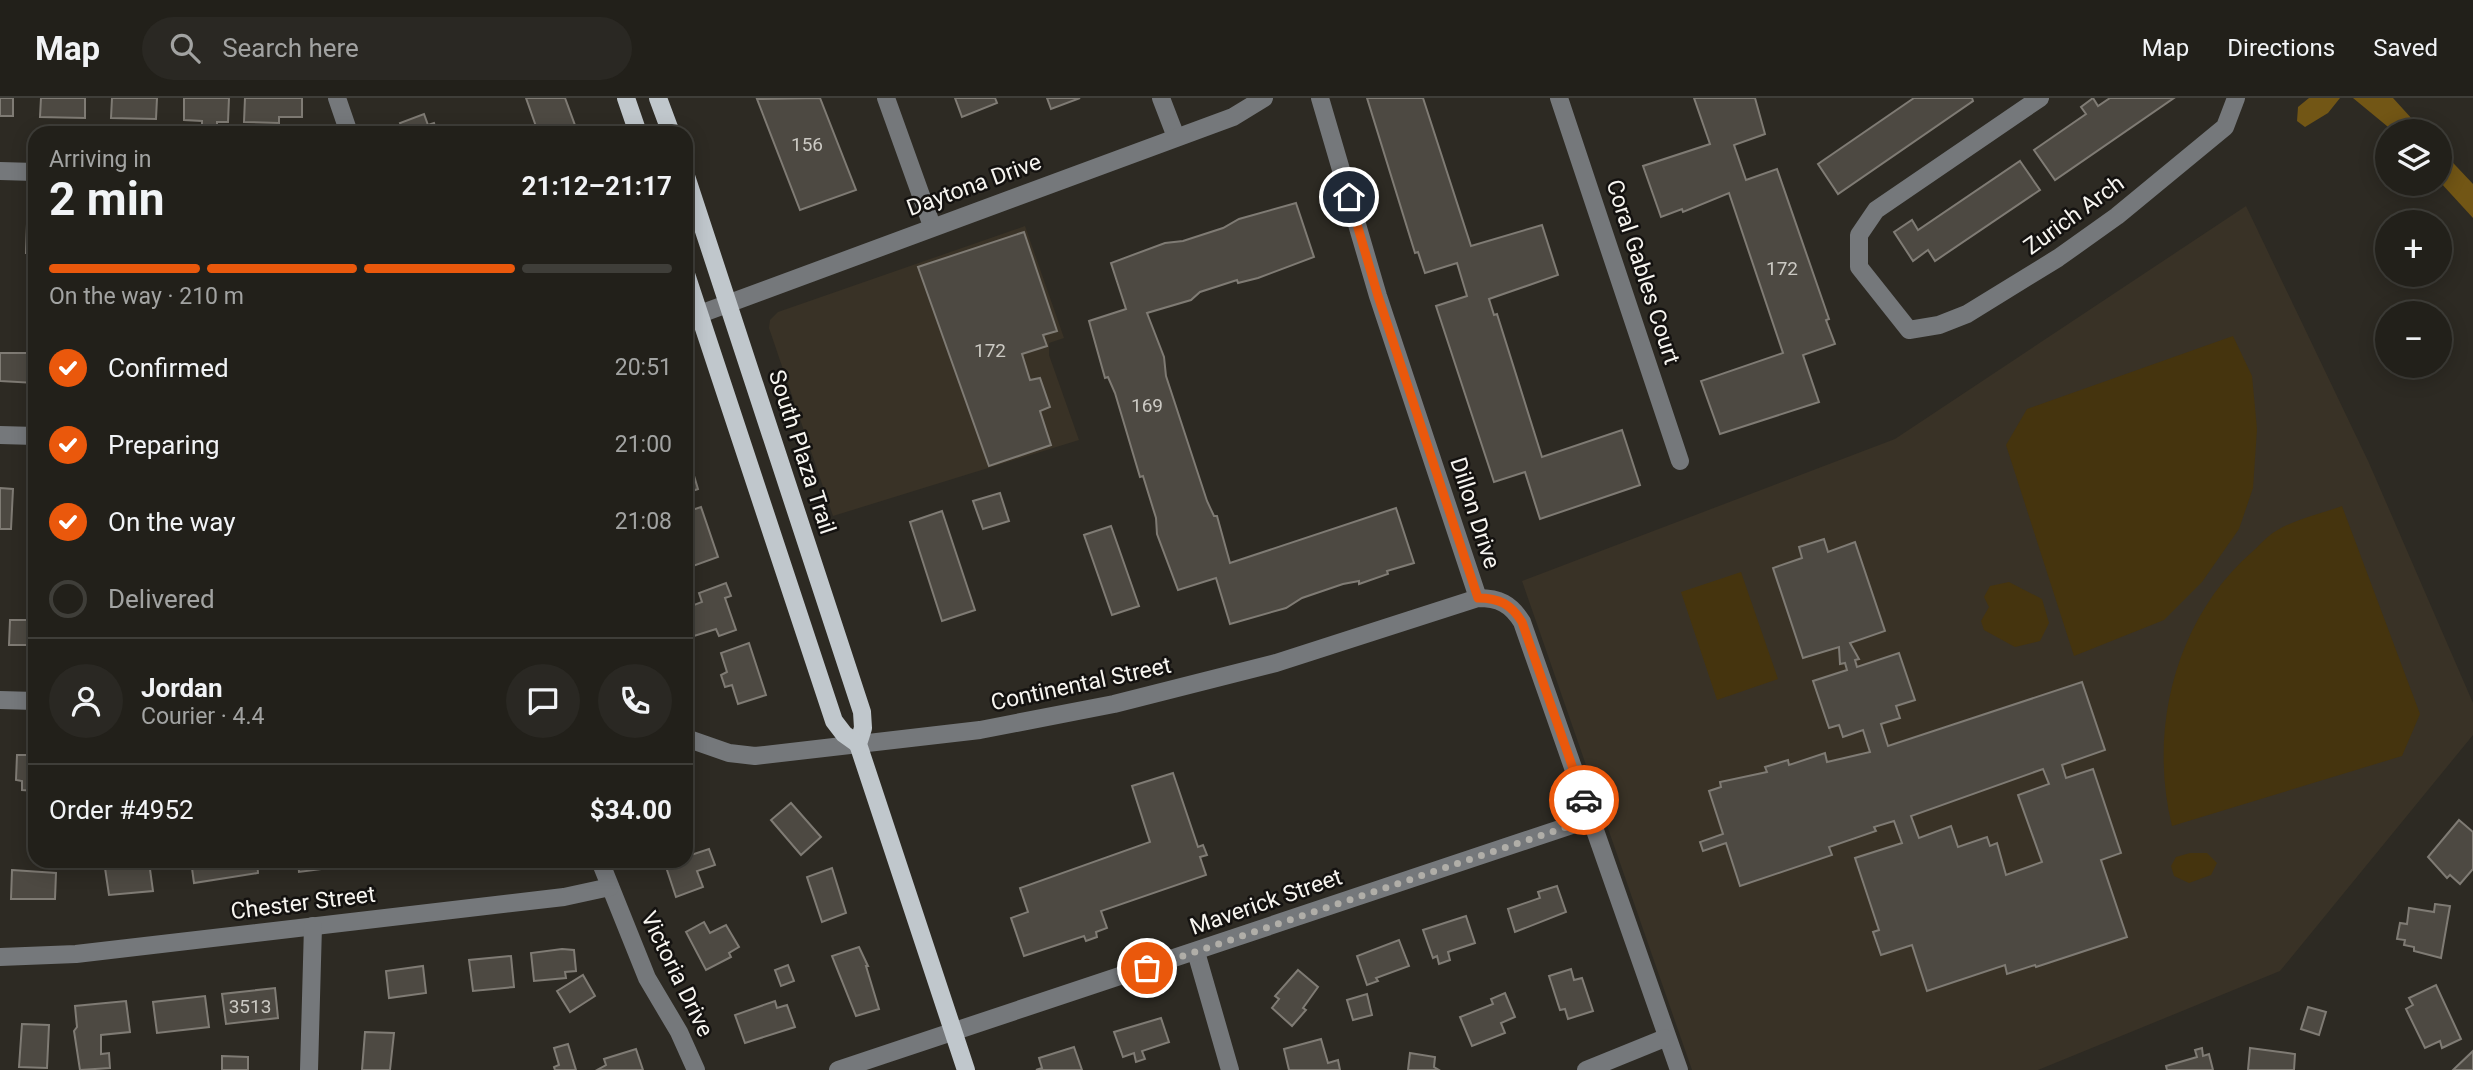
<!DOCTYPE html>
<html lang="en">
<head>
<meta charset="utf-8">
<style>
	:root { --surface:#22201a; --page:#2a2823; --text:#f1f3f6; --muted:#a2a3a2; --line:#3f3e39; --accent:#ea580c }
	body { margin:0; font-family:Roboto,sans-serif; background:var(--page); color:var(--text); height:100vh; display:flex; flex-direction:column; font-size:26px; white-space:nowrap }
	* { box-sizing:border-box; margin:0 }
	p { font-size:23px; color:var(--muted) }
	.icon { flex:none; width:38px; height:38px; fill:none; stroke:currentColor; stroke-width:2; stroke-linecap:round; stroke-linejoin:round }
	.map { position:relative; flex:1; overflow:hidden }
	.side { position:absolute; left:28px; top:28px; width:665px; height:742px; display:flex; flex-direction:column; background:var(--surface); border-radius:21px; box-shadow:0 4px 18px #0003,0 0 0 2px var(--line) }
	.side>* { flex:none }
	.controls { position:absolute; left:2375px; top:21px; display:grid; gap:14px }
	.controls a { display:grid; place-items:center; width:77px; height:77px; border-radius:50%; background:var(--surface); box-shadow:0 4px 18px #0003,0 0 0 2px var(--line); font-size:35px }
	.pin { position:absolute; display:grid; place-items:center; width:60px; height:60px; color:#fff; margin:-30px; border:4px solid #fff; border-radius:50%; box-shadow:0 2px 7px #0007 }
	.courier { position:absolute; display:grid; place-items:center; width:70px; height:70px; margin:-35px; border:5px solid #ea580c; border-radius:50%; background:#fff; color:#222; box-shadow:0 2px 9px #0007 }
	.summary em { font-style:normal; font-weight:700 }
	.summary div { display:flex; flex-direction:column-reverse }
	.summary { display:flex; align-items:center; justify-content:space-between; height:119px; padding:0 21px }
	h1 { font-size:46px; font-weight:700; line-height:52px }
	.bar { display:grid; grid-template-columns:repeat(4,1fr); gap:10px 7px; align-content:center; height:84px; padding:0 21px }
	.bar i { height:9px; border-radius:5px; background:var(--line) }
	.bar .selected { background:var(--accent) }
	.bar p { grid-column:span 4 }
	.line { display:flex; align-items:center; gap:18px; padding:0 21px; border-top:2px solid var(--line) }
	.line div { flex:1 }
	.round { display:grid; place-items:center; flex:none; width:74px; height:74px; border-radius:37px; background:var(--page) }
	ol { padding:0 21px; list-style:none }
	li { display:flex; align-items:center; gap:21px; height:77px }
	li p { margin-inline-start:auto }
	li .icon { padding:7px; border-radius:50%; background:var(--accent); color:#fff; stroke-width:4 }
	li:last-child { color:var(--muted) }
	li i { width:38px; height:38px; border:4px solid var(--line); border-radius:50% }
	header { display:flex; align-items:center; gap:42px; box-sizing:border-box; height:98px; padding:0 35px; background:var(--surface); border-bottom:2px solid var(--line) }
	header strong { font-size:33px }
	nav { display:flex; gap:38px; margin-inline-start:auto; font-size:24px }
	.search { width:490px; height:63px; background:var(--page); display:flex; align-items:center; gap:18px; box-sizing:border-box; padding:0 24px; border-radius:38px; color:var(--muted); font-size:26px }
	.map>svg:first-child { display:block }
	.built { fill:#393226 }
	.green { fill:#45340e }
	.water { fill:#725615 }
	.building { fill:#4d4942; stroke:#7f7b74; stroke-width:2; fill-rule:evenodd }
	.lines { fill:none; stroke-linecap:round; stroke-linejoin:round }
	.minor { stroke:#75787b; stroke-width:18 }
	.major { stroke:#c0c7cc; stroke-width:18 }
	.done { stroke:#b0aea8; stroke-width:7; stroke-dasharray:0 12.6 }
	.route { stroke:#ea580c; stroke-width:9 }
	.labels { text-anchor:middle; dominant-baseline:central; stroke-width:5; stroke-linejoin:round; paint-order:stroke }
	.number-label { font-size:19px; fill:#cccac4 }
	.street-label { font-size:23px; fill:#f7f5f0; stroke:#141210 }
</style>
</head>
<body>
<header>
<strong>Map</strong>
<div class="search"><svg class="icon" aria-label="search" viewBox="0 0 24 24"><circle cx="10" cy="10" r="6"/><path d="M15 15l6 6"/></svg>Search here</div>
<nav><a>Map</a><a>Directions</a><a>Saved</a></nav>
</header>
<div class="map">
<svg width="2473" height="972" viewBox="0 0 2473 972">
	<rect width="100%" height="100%" fill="#2d2a23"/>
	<g class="built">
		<path d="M 2246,108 L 2369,365 L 2473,605 L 2473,637 L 2280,873 L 2038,972 L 1692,972 L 1522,483 L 1895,341 Z"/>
		<path d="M 1025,128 L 1064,240 L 1049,245 L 1049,257 L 1079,342 L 833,418 L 769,230 L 770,222 L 778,214 Z"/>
	</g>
	<g class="green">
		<path d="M 2233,238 L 2252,278 L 2257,331 L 2253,390 L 2239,431 L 2202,484 L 2164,522 L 2074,558 L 2006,347 L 2027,311 Z"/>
		<path d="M 2342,408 L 2420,616 L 2402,658 L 2172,728 C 2148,631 2176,520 2252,454 C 2260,447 2267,438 2276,433 C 2295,421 2321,416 2342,408 Z"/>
		<path d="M 1741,474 L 1778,581 L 1717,602 L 1681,494 Z"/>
		<path d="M 2009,484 L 2042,501 L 2049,525 L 2040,543 L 2015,549 L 1984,532 L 1981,523 L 1989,509 L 1984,499 L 1990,488 Z"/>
		<path d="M 2190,755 L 2207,755 L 2217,765 L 2211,777 L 2189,785 L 2174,778 L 2171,768 L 2176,759 Z"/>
	</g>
	<g class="water">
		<path d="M 2309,0 L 2393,0 L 2423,33 L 2393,33 L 2353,0 L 2340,0 L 2328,15 L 2305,29 L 2297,23 L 2298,9 Z"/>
		<path d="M 2440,51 L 2473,86 L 2473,120 L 2440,84 Z"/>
	</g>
	<g class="building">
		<rect x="0" y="0" width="13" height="18"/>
		<path d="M 41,0 L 85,0 L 85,20 L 40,19 Z"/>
		<path d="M 112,0 L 157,0 L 156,21 L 111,20 Z"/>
		<path d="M 184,0 L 229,0 L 228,24 L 217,24 L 217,28 L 202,28 L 202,23 L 184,22 Z"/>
		<path d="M 245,0 L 302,0 L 302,19 L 279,19 L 279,25 L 244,24 Z"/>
		<path d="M 526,0 L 565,0 L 576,30 L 561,35 L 548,35 L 546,31 L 538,34 Z"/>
		<path d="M 820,0 L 856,92 L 800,112 L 757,1 Z"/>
		<path d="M 955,0 L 995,0 L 997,5 L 962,19 Z"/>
		<path d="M 1047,0 L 1080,0 L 1051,11 Z"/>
		<path d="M 1367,0 L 1423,0 L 1471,148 L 1542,127 L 1558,177 L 1489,201 L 1494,217 L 1497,216 L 1542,359 L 1622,332 L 1640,387 L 1540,421 L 1525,374 L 1494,384 L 1436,208 L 1467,198 L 1457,165 L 1425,175 L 1418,154 L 1415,155 Z"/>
		<path d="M 1694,0 L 1755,0 L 1765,36 L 1734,47 L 1746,82 L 1777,71 L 1829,221 L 1826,222 L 1835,246 L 1803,257 L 1819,304 L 1720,336 L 1701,283 L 1783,255 L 1729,95 L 1683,114 L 1682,111 L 1661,119 L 1643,68 L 1710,46 Z"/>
		<path d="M 1914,0 L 1972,0 L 1973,3 L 1838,96 L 1818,66 Z"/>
		<path d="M 2093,0 L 2098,8 L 2110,0 L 2174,0 L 2055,82 L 2034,52 L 2086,16 L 2081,9 Z"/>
		<path d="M 424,16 L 428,27 L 434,25 L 437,35 L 404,35 L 400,25 Z"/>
		<path d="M 2020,63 L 2040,92 L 1935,163 L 1928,152 L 1913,163 L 1894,134 L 1912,122 L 1918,132 Z"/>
		<path d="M 1296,105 L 1314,159 L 1258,180 L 1238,185 L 1237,182 L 1200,194 L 1191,202 L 1147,215 L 1164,259 L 1166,278 L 1207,403 L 1214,418 L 1217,418 L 1230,465 L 1396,410 L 1414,465 L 1387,473 L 1388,476 L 1359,486 L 1359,483 L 1343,486 L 1302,500 L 1286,510 L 1230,526 L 1216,480 L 1178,492 L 1157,436 L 1156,420 L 1143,378 L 1140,379 L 1115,295 L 1108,279 L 1105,280 L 1089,223 L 1126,211 L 1111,165 L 1165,145 L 1183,143 L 1223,130 L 1239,121 Z"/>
		<path d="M 27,126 L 35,126 L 35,166 L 35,155 L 26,155 Z"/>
		<path d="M 1024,134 L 1057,233 L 1043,237 L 1047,248 L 1022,256 L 1030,282 L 1040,280 L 1050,309 L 1040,313 L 1051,347 L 989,368 L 918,169 Z"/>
		<path d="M 0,255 L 35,255 L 35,285 L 0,283 Z"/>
		<path d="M 686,351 L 698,391 L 686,395 Z"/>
		<path d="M 0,390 L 13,391 L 11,431 L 0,431 Z"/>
		<path d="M 1000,395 L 1009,423 L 983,431 L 973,403 Z"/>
		<path d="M 701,409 L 718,459 L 693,468 L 689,457 L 686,458 L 686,414 Z"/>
		<path d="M 942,413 L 975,512 L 942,523 L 910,424 Z"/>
		<path d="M 1111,428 L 1139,508 L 1112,517 L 1084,437 Z"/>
		<path d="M 1824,441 L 1828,454 L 1855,444 L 1885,533 L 1850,545 L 1859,561 L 1855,562 L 1857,569 L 1899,555 L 1915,602 L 1896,608 L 1900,620 L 1881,626 L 1888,648 L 2082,584 L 2105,652 L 2062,667 L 2066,680 L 2093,671 L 2121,755 L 2101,762 L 2127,839 L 2036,869 L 2035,867 L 2007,876 L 2005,867 L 1927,893 L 1912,847 L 1881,857 L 1873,834 L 1879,832 L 1855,760 L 1902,745 L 1894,723 L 1874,729 L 1876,733 L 1829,749 L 1832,757 L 1740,788 L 1726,745 L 1703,753 L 1700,744 L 1723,736 L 1709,693 L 1721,689 L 1720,684 L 1767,674 L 1765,669 L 1788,662 L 1789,667 L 1825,655 L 1827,664 L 1870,654 L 1863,632 L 1843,639 L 1839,627 L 1829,630 L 1813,583 L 1847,572 L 1845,565 L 1840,566 L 1839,549 L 1803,560 L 1773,470 L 1802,460 L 1799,449 ZM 2043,671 L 2049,686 L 2018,697 L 2042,764 L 2006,777 L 1997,745 L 1990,748 L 1987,739 L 1958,749 L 1951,728 L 1919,740 L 1911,718 Z"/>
		<path d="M 726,485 L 731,498 L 725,500 L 736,532 L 719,538 L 716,531 L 694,538 L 686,510 L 702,504 L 699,495 Z"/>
		<path d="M 10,522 L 35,522 L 35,547 L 9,547 Z"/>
		<path d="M 749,545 L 766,597 L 738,606 L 732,587 L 725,589 L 721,577 L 727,574 L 721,555 Z"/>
		<path d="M 17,657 L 35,657 L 35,693 L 22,692 L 22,683 L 16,682 Z"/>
		<path d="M 1173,675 L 1198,749 L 1203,747 L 1207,757 L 1200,759 L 1206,777 L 1101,813 L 1107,830 L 1096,834 L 1097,839 L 1086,843 L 1084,838 L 1024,858 L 1011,820 L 1028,814 L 1020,790 L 1150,744 L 1132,688 Z"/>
		<path d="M 791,705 L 821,739 L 801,757 L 771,722 Z"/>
		<path d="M 2459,722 L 2473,734 L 2473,771 L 2460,786 L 2450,777 L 2447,780 L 2428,759 Z"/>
		<path d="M 686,741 L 691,757 L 709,751 L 715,767 L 697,773 L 703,789 L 676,799 L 664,763 L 686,763 Z"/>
		<path d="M 191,763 L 257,763 L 258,775 L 194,785 Z"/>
		<path d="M 298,763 L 337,763 L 338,769 L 299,774 Z"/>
		<path d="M 149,764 L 153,793 L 109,797 L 105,770 Z"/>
		<path d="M 832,770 L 846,815 L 822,824 L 807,779 Z"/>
		<path d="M 12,772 L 56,775 L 55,801 L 11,801 Z"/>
		<path d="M 1557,788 L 1566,814 L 1515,834 L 1508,811 L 1540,800 L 1538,794 Z"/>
		<path d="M 2435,806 L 2450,808 L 2441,860 L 2414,853 L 2414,849 L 2404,847 L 2405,842 L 2397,841 L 2400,825 L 2407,826 L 2409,810 L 2434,814 Z"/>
		<path d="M 1466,818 L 1475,845 L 1448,854 L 1450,862 L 1439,866 L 1437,858 L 1433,860 L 1423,832 Z"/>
		<path d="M 704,824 L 710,835 L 726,827 L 739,849 L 729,855 L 731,859 L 706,872 L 686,834 Z"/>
		<path d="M 1399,842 L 1409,868 L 1376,880 L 1378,883 L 1367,887 L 1357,858 Z"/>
		<path d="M 859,849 L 868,868 L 866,868 L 879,911 L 856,918 L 832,858 Z"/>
		<path d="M 562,851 L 574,852 L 576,873 L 565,874 L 566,880 L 534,883 L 531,855 Z"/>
		<path d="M 511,858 L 514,889 L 473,893 L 469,862 Z"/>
		<path d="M 788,867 L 794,883 L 781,888 L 775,872 Z"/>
		<path d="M 423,868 L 426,895 L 389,900 L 386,873 Z"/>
		<path d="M 1571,871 L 1574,882 L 1582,880 L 1593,913 L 1568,921 L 1565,911 L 1560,912 L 1549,878 Z"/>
		<path d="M 1298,872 L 1318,889 L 1303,910 L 1306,912 L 1292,928 L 1272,910 L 1279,901 L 1275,898 Z"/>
		<path d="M 583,877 L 595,898 L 570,914 L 557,893 Z"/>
		<path d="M 2436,887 L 2461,941 L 2442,950 L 2440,943 L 2425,950 L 2406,911 L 2413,907 L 2409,900 Z"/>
		<path d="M 275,890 L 278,920 L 226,926 L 222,896 Z"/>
		<path d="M 1505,895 L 1515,919 L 1501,925 L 1505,935 L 1472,948 L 1460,919 L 1493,906 L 1491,901 Z"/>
		<path d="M 1367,896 L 1372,917 L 1353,922 L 1347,902 Z"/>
		<path d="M 205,898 L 209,929 L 157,935 L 153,904 Z"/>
		<path d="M 126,903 L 130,934 L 101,937 L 101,956 L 109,955 L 110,970 L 80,972 L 74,933 L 77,929 L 75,908 Z"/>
		<path d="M 775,903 L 777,910 L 787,907 L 795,929 L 745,945 L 735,917 Z"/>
		<path d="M 2308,909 L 2326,914 L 2319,937 L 2301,931 Z"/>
		<path d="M 1161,920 L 1169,944 L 1142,953 L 1145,961 L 1136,964 L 1134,955 L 1123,959 L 1114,934 Z"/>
		<path d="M 22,926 L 49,927 L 47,970 L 19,969 Z"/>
		<path d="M 365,934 L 394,935 L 390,972 L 362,972 Z"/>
		<path d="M 1321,941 L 1328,965 L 1338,962 L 1340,972 L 1289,972 L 1284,951 Z"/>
		<path d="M 568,946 L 576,972 L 555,972 L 554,969 L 559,967 L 554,950 Z"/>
		<path d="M 1074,949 L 1082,972 L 1036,972 L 1042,970 L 1039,960 Z"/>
		<path d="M 2202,950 L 2203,958 L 2209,956 L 2213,972 L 2167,972 L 2166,968 L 2197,959 L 2195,952 Z"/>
		<path d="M 2250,950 L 2295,956 L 2294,972 L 2248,972 Z"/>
		<path d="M 636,951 L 643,972 L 597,972 L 606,967 L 604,961 Z"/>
		<path d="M 2473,953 L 2473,972 L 2453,972 Z"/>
		<path d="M 1410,955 L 1435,959 L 1434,969 L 1439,972 L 1408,972 Z"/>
		<path d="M 222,958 L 248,959 L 248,972 L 222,972 Z"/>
	</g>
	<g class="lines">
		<g class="minor">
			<path d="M 337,0 L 349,35"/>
			<path d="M 886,0 L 932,128"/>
			<path d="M 1161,0 L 1176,39"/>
			<path d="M 1320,0 L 1378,198 L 1478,500"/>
			<path d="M 1559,0 L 1680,363"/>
			<path d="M 2040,0 L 1876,112 L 1859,137 L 1859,169 L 1909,232 L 1939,227 L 1967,216 L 2058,160 L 2117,118 L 2225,29 L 2236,0"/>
			<path d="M 0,73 L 35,74"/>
			<path d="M 700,216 L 1233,19 L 1264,0"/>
			<path d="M 0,337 L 35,338"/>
			<path d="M 0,602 L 35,603"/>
			<path d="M 686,640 L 729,655 L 755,658 L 980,632 L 1114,606 L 1276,565 L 1478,500 C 1499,500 1511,506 1522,524 L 1679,972"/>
			<path d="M 600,763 L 647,880 L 679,934 L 696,972"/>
			<path d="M 1196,854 L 1230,972"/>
			<path d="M 0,859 L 76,856 L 564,799 L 610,789"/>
			<path d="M 309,972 L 313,828"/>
			<path d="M 838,972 L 1590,721"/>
			<path d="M 1586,972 L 1665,940"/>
		</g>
		<g class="major">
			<path d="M 626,0 L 638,35"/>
			<path d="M 658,0 L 671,35"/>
			<path d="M 686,78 L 862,614 L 863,630 L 858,646 L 966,972"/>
			<path d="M 686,176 L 834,623 L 844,636 L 858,646"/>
		</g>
	</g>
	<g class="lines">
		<path class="done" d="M 1147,870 L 1590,721 L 1584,702"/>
		<path class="route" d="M 1349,99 L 1378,198 L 1478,500 C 1499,500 1511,506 1522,524 L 1584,702"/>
	</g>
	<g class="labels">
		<g class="number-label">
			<text x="807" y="46">156</text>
			<text x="1782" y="170">172</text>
			<text x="990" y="252">172</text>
			<text x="1147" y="307">169</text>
			<text x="250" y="908">3513</text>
		</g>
		<g class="street-label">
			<text transform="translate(974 87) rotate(-20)">Daytona Drive</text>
			<text transform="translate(2074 117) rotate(-36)">Zurich Arch</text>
			<text transform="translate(1643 174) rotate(72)">Coral Gables Court</text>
			<text transform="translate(802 354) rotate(72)">South Plaza Trail</text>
			<text transform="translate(1475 415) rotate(72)">Dillon Drive</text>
			<text transform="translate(1081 586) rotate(-12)">Continental Street</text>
			<text transform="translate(1266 804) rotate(-19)">Maverick Street</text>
			<text transform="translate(303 805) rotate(-7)">Chester Street</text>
			<text transform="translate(677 876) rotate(64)">Victoria Drive</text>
		</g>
	</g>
</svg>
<div class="controls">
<a><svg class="icon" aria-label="layers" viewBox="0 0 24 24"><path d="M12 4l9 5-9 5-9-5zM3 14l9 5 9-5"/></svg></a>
<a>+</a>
<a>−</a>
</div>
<div class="pin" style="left:1147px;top:870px;background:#ea580c"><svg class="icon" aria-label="bag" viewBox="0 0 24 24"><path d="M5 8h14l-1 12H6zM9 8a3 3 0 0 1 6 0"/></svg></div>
<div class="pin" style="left:1349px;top:99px;background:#1f2937"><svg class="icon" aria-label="home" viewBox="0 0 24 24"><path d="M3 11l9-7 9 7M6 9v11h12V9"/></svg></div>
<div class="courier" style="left:1584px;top:702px"><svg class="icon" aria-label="car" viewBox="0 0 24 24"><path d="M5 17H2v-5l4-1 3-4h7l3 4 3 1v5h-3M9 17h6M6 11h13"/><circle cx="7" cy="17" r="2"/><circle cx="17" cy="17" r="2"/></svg></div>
<section class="side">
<div class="summary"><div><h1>2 min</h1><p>Arriving in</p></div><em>21:12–21:17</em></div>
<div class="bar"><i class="selected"></i><i class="selected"></i><i class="selected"></i><i></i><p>On the way · 210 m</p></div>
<ol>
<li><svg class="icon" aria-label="check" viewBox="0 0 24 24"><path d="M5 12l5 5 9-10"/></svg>Confirmed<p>20:51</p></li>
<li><svg class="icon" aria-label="check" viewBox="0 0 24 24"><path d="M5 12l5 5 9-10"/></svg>Preparing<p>21:00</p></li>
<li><svg class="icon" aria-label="check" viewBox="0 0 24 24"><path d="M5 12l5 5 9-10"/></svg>On the way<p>21:08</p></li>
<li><i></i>Delivered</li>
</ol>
<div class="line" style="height:126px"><a class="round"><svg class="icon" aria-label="person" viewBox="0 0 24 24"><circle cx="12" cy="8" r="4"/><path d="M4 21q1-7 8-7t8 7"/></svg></a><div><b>Jordan</b><p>Courier · 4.4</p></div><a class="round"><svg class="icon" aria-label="chat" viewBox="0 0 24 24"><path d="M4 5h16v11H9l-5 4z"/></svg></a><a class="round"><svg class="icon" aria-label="phone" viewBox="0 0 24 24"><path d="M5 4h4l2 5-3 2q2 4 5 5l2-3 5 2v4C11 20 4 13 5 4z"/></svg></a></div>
<div class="line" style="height:91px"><div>Order #4952</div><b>$34.00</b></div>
</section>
</div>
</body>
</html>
